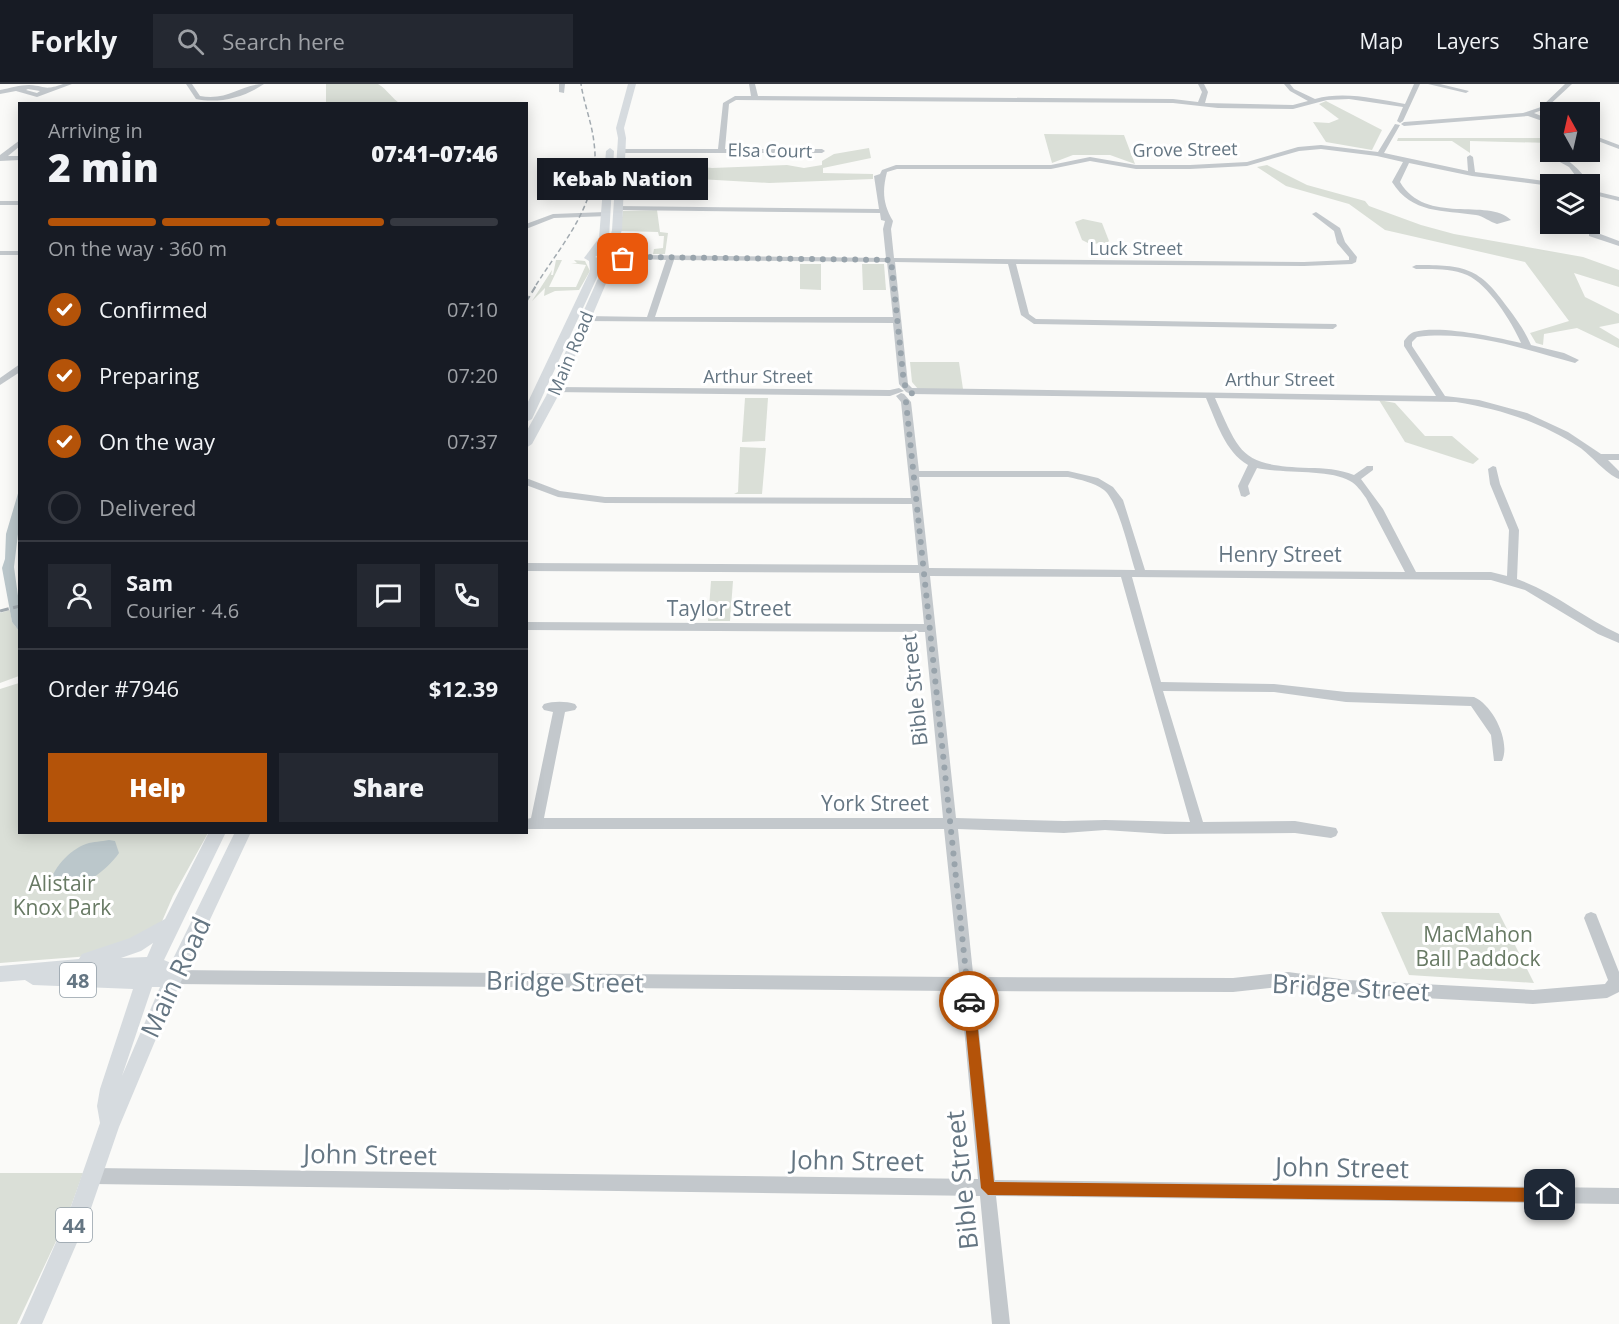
<!DOCTYPE html>
<html lang="en">
<head>
<meta charset="utf-8">
<style>
	:root { --surface:#171b24; --page:#242831; --text:#f1f3f6; --muted:#9ea1a6; --line:#363941; --accent:#b45309 }
	body { margin:0; font-family:"Open Sans",sans-serif; background:var(--page); color:var(--text); height:100vh; display:flex; flex-direction:column; font-size:22px; white-space:nowrap }
	* { box-sizing:border-box; margin:0 }
	p { font-size:20px; color:var(--muted) }
	.icon { flex:none; width:33px; height:33px; fill:none; stroke:currentColor; stroke-width:2; stroke-linecap:round; stroke-linejoin:round }
	.map { position:relative; flex:1; overflow:hidden }
	.drawer { position:absolute; left:18px; top:18px; width:510px; height:732px; display:flex; flex-direction:column; background:var(--surface); border-radius:0px; box-shadow:0 3px 15px #0003 }
	.drawer>* { flex:none }
	.needle { width:39px; rotate:352deg }
	.controls { position:absolute; left:1540px; top:18px; display:grid; gap:12px }
	.controls a { display:grid; place-items:center; width:60px; height:60px; border-radius:0px; background:var(--surface); box-shadow:0 3px 15px #0003; font-size:30px }
	.pin { position:absolute; display:grid; place-items:center; width:51px; height:51px; color:#fff; margin:-26px; border-radius:12px; box-shadow:0 3px 9px #0006 }
	.courier { position:absolute; display:grid; place-items:center; width:60px; height:60px; margin:-30px; border:4px solid #b45309; border-radius:50%; background:#fff; color:#222; box-shadow:0 2px 8px #0007 }
	.bubble { position:absolute; height:42px; border-radius:0px; background:var(--surface); box-shadow:0 3px 15px #0003; font-size:20px; font-weight:800; line-height:42px; text-align:center }
	.headline em { font-style:normal; font-weight:800 }
	.headline div { display:flex; flex-direction:column-reverse }
	.headline { display:flex; align-items:center; justify-content:space-between; height:102px; padding:0 30px }
	h1 { font-size:39px; font-weight:800; line-height:45px }
	.bar { display:grid; grid-template-columns:repeat(4,1fr); gap:9px 6px; align-content:center; height:72px; padding:0 30px }
	.bar i { height:8px; border-radius:4px; background:var(--line) }
	.bar .on { background:var(--accent) }
	.bar p { grid-column:span 4 }
	.line { display:flex; align-items:center; gap:15px; padding:0 30px; border-top:2px solid var(--line) }
	.line div { flex:1 }
	.round { display:grid; place-items:center; flex:none; width:63px; height:63px; border-radius:0px; background:var(--page) }
	ol { padding:0 30px; list-style:none }
	li { display:flex; align-items:center; gap:18px; height:66px }
	li p { margin-inline-start:auto }
	li .icon { padding:6px; border-radius:50%; background:var(--accent); color:#fff; stroke-width:4 }
	li:last-child { color:var(--muted) }
	li i { width:33px; height:33px; border:3px solid var(--line); border-radius:50% }
	.cta { display:flex; gap:12px; margin-top:auto; padding:12px 30px }
	.cta a { flex:1; height:69px; border-radius:0px; background:var(--accent); color:#fff; font-size:24px; font-weight:800; line-height:69px; text-align:center }
	.cta a+a { background:var(--page); color:var(--text) }
	header { display:flex; align-items:center; gap:36px; box-sizing:border-box; height:84px; padding:0 30px; background:var(--surface); border-bottom:2px solid var(--line) }
	header strong { font-size:28px }
	nav { display:flex; gap:33px; margin-inline-start:auto; font-size:21px }
	.search { width:420px; height:54px; background:var(--page); display:flex; align-items:center; gap:15px; box-sizing:border-box; padding:0 21px; border-radius:0px; color:var(--muted); font-size:22px }
	.map>svg:first-child { display:block }
	.green { fill:#dadfd7 }
	.water { fill:#bbc7cb }
	.lines { fill:none; stroke-linecap:round; stroke-linejoin:round }
	.minor { fill:#c3c8cc; fill-rule:evenodd }
	.major { fill:#d6dbdf; fill-rule:evenodd }
	.rail-far2 { stroke:#a2aab0; stroke-width:1.5; stroke-dasharray:5 3; stroke-linecap:butt }
	.rail-far1 { stroke:#a2aab0; stroke-width:2; stroke-dasharray:7 4; stroke-linecap:butt }
	.rail { stroke:#a2aab0; stroke-width:3; stroke-dasharray:9 4.5; stroke-linecap:butt }
	.route { fill:#b45309 }
	.done { stroke:#99a4ac; stroke-width:6; stroke-dasharray:0 10.8 }
	.labels { text-anchor:middle; dominant-baseline:central; stroke-width:6; stroke-linejoin:round; paint-order:stroke }
	.far-street-label { font-size:18px; fill:#657683; stroke:#fff }
	.shield { fill:#fff; stroke:#939fa8; stroke-width:1.5 }
	.shield-label { font-size:20px; font-weight:bold; fill:#657683 }
	.street-label { font-size:21px; fill:#657683; stroke:#fff }
	.park-label { font-size:21px; fill:#687a64; stroke:#fff }
	.near-street-label { font-size:26px; fill:#657683; stroke:#fff }
</style>
</head>
<body>
<header>
<strong>Forkly</strong>
<div class="search"><svg class="icon" aria-label="search" viewBox="0 0 24 24"><circle cx="10" cy="10" r="6"/><path d="M15 15l6 6"/></svg>Search here</div>
<nav><a>Map</a><a>Layers</a><a>Share</a></nav>
</header>
<div class="map">
<svg width="1619" height="1240" viewBox="0 0 1619 1240">
	<rect width="100%" height="100%" fill="#fafaf8"/>
	<g class="green">
		<path d="M 326,0 L 378,0 C 388,6 391,14 401,20 L 326,20 Z"/>
		<path d="M 1326,17 L 1382,46 L 1372,66 L 1326,58 L 1313,38 L 1329,39 L 1339,35 L 1319,20 Z"/>
		<path d="M 1044,50 L 1124,51 L 1135,80 L 1110,71 L 1073,71 L 1052,79 Z"/>
		<path d="M 1398,54 L 1551,54 L 1551,59 L 1470,57 L 1470,69 L 1452,57 L 1397,57 Z"/>
		<path d="M 869,64 L 871,74 L 823,84 L 823,89 L 873,90 L 873,95 L 769,99 L 681,94 L 625,102 L 625,97 L 651,94 L 652,90 L 683,81 L 712,84 L 787,81 L 804,84 L 822,81 L 822,77 L 834,70 Z"/>
		<path d="M 1267,81 L 1307,101 L 1365,117 L 1369,122 L 1421,141 L 1454,150 L 1583,173 L 1619,186 L 1619,203 L 1574,189 L 1585,213 L 1619,230 L 1619,239 L 1599,243 L 1619,255 L 1619,264 L 1577,244 L 1544,250 L 1543,261 L 1536,259 L 1530,249 L 1569,237 L 1525,178 L 1385,146 L 1349,120 L 1286,102 L 1257,83 Z"/>
		<path d="M 657,126 L 660,148 L 668,149 L 665,170 L 653,170 L 654,165 L 663,164 L 664,152 L 659,152 L 658,148 L 620,147 L 623,127 Z"/>
		<path d="M 1083,135 L 1102,139 L 1109,157 L 1107,159 L 1090,160 L 1082,156 L 1075,138 Z"/>
		<path d="M 556,176 L 562,176 L 549,203 L 576,203 L 586,181 L 571,179 L 577,179 L 574,176 L 585,177 L 590,187 L 579,206 L 555,207 L 544,212 L 545,204 L 532,217 L 552,186 L 551,191 L 553,191 Z"/>
		<path d="M 800,180 L 821,180 L 821,206 L 800,205 Z"/>
		<path d="M 862,180 L 884,180 L 886,206 L 863,206 Z"/>
		<path d="M 910,278 L 959,278 L 963,305 L 918,305 L 912,298 Z"/>
		<path d="M 745,314 L 768,314 L 765,357 L 742,358 Z"/>
		<path d="M 1379,316 L 1395,319 L 1425,352 L 1452,352 L 1479,375 L 1473,380 L 1405,358 Z"/>
		<path d="M 740,363 L 766,364 L 762,410 L 734,410 L 738,408 Z"/>
		<path d="M 711,497 L 733,497 L 730,537 L 708,537 Z"/>
		<path d="M 10,526 L 12,538 L 19,547 L 19,592 L 0,599 L 0,529 Z"/>
		<path d="M 19,599 L 20,748 L 208,749 L 173,812 L 160,842 L 90,872 L 0,879 L 0,605 Z"/>
		<path d="M 1381,828 L 1499,829 L 1534,899 L 1409,891 Z"/>
		<path d="M 0,1089 L 83,1089 L 66,1136 L 17,1240 L 0,1240 Z"/>
	</g>
	<g class="water">
		<path d="M 19,406 L 19,442 L 14,483 L 19,519 L 19,547 L 12,538 L 2,484 L 5,475 L 6,450 Z"/>
		<path d="M 109,756 L 115,757 L 119,769 C 104,790 76,809 49,803 C 52,785 69,766 86,760 C 94,757 101,758 109,756 Z"/>
	</g>
	<g class="lines">
		<g class="minor">
			<path d="M 63,0 L 72,0 L 37,13 L 16,7 L 0,10 L 0,6 C 10,4 20,1 29,1 C 47,2 43,7 63,0 ZM 28,5 L 40,7 L 37,9 L 26,6 Z"/>
			<path d="M 186,0 L 192,0 L 200,12 C 229,17 241,0 264,0 C 245,13 219,20 196,15 Z"/>
			<path d="M 559,0 L 565,0 L 564,9 L 559,8 Z"/>
			<path d="M 749,0 L 755,0 L 758,12 L 1173,15 L 1198,18 L 1202,8 L 1198,0 L 1204,0 L 1208,8 L 1205,19 L 1293,21 L 1308,17 L 1290,7 L 1284,0 L 1290,0 L 1294,5 L 1315,15 C 1345,7 1375,15 1405,20 L 1414,0 L 1420,0 L 1403,37 L 1400,39 L 1397,37 L 1403,23 L 1349,15 L 1327,16 L 1293,25 L 1218,24 L 1173,19 L 736,16 L 729,20 L 725,65 L 822,65 L 825,67 L 822,69 L 620,69 L 617,67 L 620,65 L 718,65 L 723,19 L 735,12 L 751,12 Z"/>
			<path d="M 1428,0 L 1440,0 L 1469,7 L 1466,9 Z"/>
			<path d="M 1565,0 L 1572,0 L 1545,25 L 1534,29 L 1551,36 L 1551,40 L 1528,32 L 1404,42 L 1401,40 L 1404,38 L 1523,29 L 1541,23 Z"/>
			<path d="M 1395,40 L 1400,41 L 1384,69 L 1468,87 L 1467,73 L 1470,71 L 1473,73 L 1475,88 L 1552,98 L 1556,100 L 1551,102 L 1472,92 L 1409,79 L 1400,98 C 1426,142 1488,113 1511,136 L 1497,140 C 1490,138 1483,132 1476,131 C 1443,126 1412,130 1392,98 L 1403,78 L 1377,72 L 1321,65 L 1299,67 L 1247,82 L 1190,85 L 1136,85 L 1090,77 L 1051,85 L 897,85 L 887,88 C 882,107 883,120 893,137 L 891,145 L 894,174 L 1304,178 L 1349,176 L 1349,173 L 1337,159 L 1334,147 L 1312,130 L 1316,128 L 1340,144 L 1345,158 L 1357,173 L 1356,178 L 1352,180 L 1304,182 L 1016,180 L 1029,230 L 1036,235 L 1336,240 L 1337,242 L 1333,245 L 1034,240 L 1021,231 L 1008,180 L 895,178 L 908,300 L 912,304 L 1436,312 L 1404,262 L 1404,257 C 1407,253 1409,250 1414,248 C 1442,241 1493,253 1521,259 C 1512,238 1488,200 1467,191 C 1451,184 1432,185 1416,185 L 1412,183 L 1416,181 C 1465,181 1479,183 1508,224 C 1517,236 1525,247 1531,261 L 1564,269 L 1579,276 L 1575,279 C 1525,265 1469,246 1417,253 L 1412,258 L 1412,262 L 1445,312 L 1479,316 L 1527,329 L 1568,348 L 1601,370 L 1619,370 L 1619,376 L 1608,376 L 1619,387 L 1619,395 C 1606,390 1591,371 1579,363 C 1541,338 1500,325 1456,318 L 1215,314 C 1241,373 1242,381 1309,384 C 1324,384 1339,385 1354,391 L 1367,382 L 1373,382 L 1373,386 L 1361,395 L 1383,425 L 1416,488 L 1491,488 L 1507,492 L 1509,446 L 1490,400 L 1488,385 L 1493,382 L 1496,383 L 1500,400 L 1519,446 L 1517,495 C 1554,508 1584,534 1619,550 L 1619,559 L 1598,550 L 1525,506 L 1491,496 L 1132,493 L 1161,598 L 1274,600 L 1346,608 L 1474,613 C 1493,621 1511,658 1502,677 L 1494,677 L 1491,651 L 1471,622 L 1346,618 L 1274,608 L 1163,607 L 1203,738 L 1295,737 L 1336,744 L 1338,748 L 1336,752 L 1331,754 L 1295,749 L 1165,750 L 1105,746 L 1064,749 L 958,745 L 973,889 L 971,894 L 966,896 L 961,894 L 959,889 L 944,745 L 526,745 L 526,735 L 531,734 L 553,628 L 544,626 L 542,623 L 544,620 C 553,617 566,617 575,620 L 577,623 L 575,626 L 565,628 L 544,734 L 943,734 L 925,548 L 526,546 L 526,538 L 924,540 L 919,489 L 526,487 L 526,479 L 918,481 L 912,420 L 605,419 L 558,413 L 526,401 L 526,394 L 560,407 L 605,413 L 911,414 L 901,318 L 896,312 L 901,309 L 904,310 L 911,318 L 919,387 L 1068,387 L 1098,394 L 1113,403 L 1123,416 L 1145,486 L 1405,488 L 1366,414 C 1361,407 1357,401 1350,397 C 1330,385 1283,390 1257,384 L 1248,402 L 1250,410 L 1245,413 L 1241,412 L 1238,402 L 1248,381 C 1225,368 1216,337 1206,314 L 911,310 L 906,308 L 899,300 L 893,239 L 582,237 L 581,235 L 585,232 L 647,233 L 666,176 L 641,175 L 612,172 L 611,170 L 615,168 L 641,171 L 886,174 L 883,145 L 885,137 L 881,136 L 880,129 L 618,126 L 615,126 L 615,122 L 879,125 L 874,92 L 880,90 L 882,86 L 896,81 L 1051,81 L 1090,73 L 1136,81 L 1190,81 L 1247,78 L 1298,63 L 1321,61 L 1378,68 ZM 674,176 L 887,178 L 893,233 L 655,233 ZM 919,393 L 1068,393 C 1081,396 1093,398 1104,406 C 1118,417 1129,467 1135,486 L 929,484 ZM 930,492 L 1121,493 L 1190,738 L 1105,736 L 1064,737 L 956,734 Z"/>
			<path d="M 1590,50 L 1619,61 L 1619,65 L 1590,54 Z"/>
			<path d="M 20,56 L 20,62 L 8,72 L 20,72 L 20,76 L 0,77 L 0,71 Z"/>
			<path d="M 1549,70 C 1562,70 1575,81 1583,91 L 1580,100 L 1574,100 L 1575,91 L 1569,83 L 1549,72 Z"/>
			<path d="M 1590,106 L 1619,113 L 1619,117 L 1590,110 Z"/>
			<rect x="0" y="117" width="20" height="4"/>
			<path d="M 606,128 L 609,128 L 609,132 L 554,134 L 526,145 L 526,140 L 553,130 Z"/>
			<path d="M 1589,148 L 1595,148 L 1619,157 L 1619,162 L 1589,152 Z"/>
			<rect x="0" y="167" width="20" height="4"/>
			<path d="M 20,280 L 20,288 L 0,301 L 0,294 Z"/>
			<path d="M 555,303 L 890,306 L 899,304 L 904,307 L 890,312 L 552,308 L 550,306 Z"/>
			<path d="M 1591,828 L 1596,830 L 1619,888 L 1619,908 L 1607,914 L 1533,920 L 1348,910 L 1288,902 L 1233,908 L 979,907 L 974,905 L 972,900 L 974,895 L 979,893 L 1233,894 L 1288,888 L 1348,896 L 1533,906 L 1605,900 L 1608,896 L 1584,834 L 1586,830 Z"/>
			<path d="M 174,886 L 955,893 L 960,895 L 962,900 L 960,905 L 955,907 L 174,900 L 169,898 L 167,893 L 169,888 Z"/>
			<path d="M 968,904 L 973,906 L 975,911 L 995,1096 L 1619,1104 L 1619,1120 L 996,1112 L 1010,1240 L 992,1240 L 980,1112 L 93,1100 L 87,1098 L 85,1092 L 87,1086 L 93,1084 L 978,1095 L 961,911 L 963,906 Z"/>
		</g>
		<g class="major">
			<path d="M 628,0 L 636,0 L 624,44 L 626,54 L 622,146 L 616,162 L 621,172 L 616,176 L 558,312 L 532,360 L 526,364 L 526,348 L 546,312 L 604,181 L 598,181 L 600,187 L 532,335 L 526,338 L 526,322 L 590,187 L 589,177 L 584,174 L 599,154 L 606,67 L 610,64 L 614,67 L 609,154 L 602,164 L 607,164 L 612,146 L 618,54 L 616,44 ZM 600,170 L 611,171 L 602,175 L 595,173 Z"/>
			<path d="M 209,748 L 226,748 L 164,876 L 171,879 L 235,748 L 251,748 L 171,919 L 119,1043 L 88,1133 L 42,1240 L 20,1240 L 68,1131 L 100,1039 L 97,1022 L 100,1005 L 133,905 L 33,901 L 25,896 L 0,898 L 0,882 L 79,875 L 82,870 L 130,854 L 165,835 ZM 153,859 L 147,873 L 121,874 L 141,867 ZM 152,903 L 160,903 L 122,992 Z"/>
		</g>
		<path class="rail-far2" d="M 536,201 C 564,157 602,116 594,59 C 592,39 584,20 581,0"/>
		<path class="rail-far1" d="M 526,218 L 537,200"/>
		<path class="rail" d="M 0,527 L 20,522"/>
	</g>
	<path class="route" d="M 969,912 L 975,917 L 994,1098 L 1550,1104 L 1556,1111 L 1550,1118 L 988,1111 L 981,1104 L 963,917 Z"/>
	<g class="lines">
		<path class="done" d="M 623,175 L 612,177 L 615,170 L 641,173 L 891,176 L 904,300 L 912,309 L 906,318 L 966,889 L 975,892 L 979,900 L 976,908 L 968,911 L 969,917"/>
	</g>
	<g class="labels">
		<g class="far-street-label">
			<text transform="translate(1185 65) rotate(-1)">Grove Street</text>
			<text transform="translate(770 66) rotate(1)">Elsa Court</text>
			<text x="1136" y="164">Luck Street</text>
			<text transform="translate(570 269) rotate(-67)">Main Road</text>
			<text x="758" y="292">Arthur Street</text>
			<text x="1280" y="295">Arthur Street</text>
		</g>
		<g class="shield">
			<rect x="60" y="879" width="36" height="34" rx="4.5"/>
			<rect x="56" y="1124" width="36" height="34" rx="4.5"/>
		</g>
		<g class="shield-label">
			<text x="78" y="896">48</text>
			<text x="74" y="1141">44</text>
		</g>
		<g class="street-label">
			<text x="1280" y="470">Henry Street</text>
			<text x="729" y="524">Taylor Street</text>
			<text transform="translate(914 606) rotate(-96)">Bible Street</text>
			<text x="875" y="719">York Street</text>
		</g>
		<g class="park-label">
			<text x="62" y="799">Alistair<tspan x="62" dy="24">Knox Park</tspan></text>
			<text x="1478" y="850">MacMahon<tspan x="1478" dy="24">Ball Paddock</tspan></text>
		</g>
		<g class="near-street-label">
			<text transform="translate(175 893) rotate(-65)">Main Road</text>
			<text transform="translate(565 897) rotate(1)">Bridge Street</text>
			<text transform="translate(1351 903) rotate(3)">Bridge Street</text>
			<text transform="translate(370 1070) rotate(1)">John Street</text>
			<text transform="translate(857 1076) rotate(1)">John Street</text>
			<text transform="translate(1342 1083) rotate(1)">John Street</text>
			<text transform="translate(961 1096) rotate(-96)">Bible Street</text>
		</g>
	</g>
</svg>
<div class="controls">
<a><svg class="needle" viewBox="-14 -14 28 28"><path d="M0-13l5 13h-10z" fill="#e53935"/><path d="M0 13l5-13h-10z" fill="#9ea1a6"/></svg></a>
<a><svg class="icon" aria-label="layers" viewBox="0 0 24 24"><path d="M12 4l9 5-9 5-9-5zM3 14l9 5 9-5"/></svg></a>
</div>
<div class="pin" style="left:623px;top:175px;background:#ea580c"><svg class="icon" aria-label="bag" viewBox="0 0 24 24"><path d="M5 8h14l-1 12H6zM9 8a3 3 0 0 1 6 0"/></svg></div>
<div class="pin" style="left:1550px;top:1111px;background:#1f2937"><svg class="icon" aria-label="home" viewBox="0 0 24 24"><path d="M3 11l9-7 9 7M6 9v11h12V9"/></svg></div>
<div class="courier" style="left:969px;top:917px"><svg class="icon" aria-label="car" viewBox="0 0 24 24"><path d="M5 17H2v-5l4-1 3-4h7l3 4 3 1v5h-3M9 17h6M6 11h13"/><circle cx="7" cy="17" r="2"/><circle cx="17" cy="17" r="2"/></svg></div>
<div class="bubble" style="left:537px;top:74px;width:171px">Kebab Nation</div>
<section class="drawer">
<div class="headline"><div><h1>2 min</h1><p>Arriving in</p></div><em>07:41–07:46</em></div>
<div class="bar"><i class="on"></i><i class="on"></i><i class="on"></i><i></i><p>On the way · 360 m</p></div>
<ol>
<li><svg class="icon" aria-label="check" viewBox="0 0 24 24"><path d="M5 12l5 5 9-10"/></svg>Confirmed<p>07:10</p></li>
<li><svg class="icon" aria-label="check" viewBox="0 0 24 24"><path d="M5 12l5 5 9-10"/></svg>Preparing<p>07:20</p></li>
<li><svg class="icon" aria-label="check" viewBox="0 0 24 24"><path d="M5 12l5 5 9-10"/></svg>On the way<p>07:37</p></li>
<li><i></i>Delivered</li>
</ol>
<div class="line" style="height:108px"><a class="round"><svg class="icon" aria-label="person" viewBox="0 0 24 24"><circle cx="12" cy="8" r="4"/><path d="M4 21q1-7 8-7t8 7"/></svg></a><div><b>Sam</b><p>Courier · 4.6</p></div><a class="round"><svg class="icon" aria-label="chat" viewBox="0 0 24 24"><path d="M4 5h16v11H9l-5 4z"/></svg></a><a class="round"><svg class="icon" aria-label="phone" viewBox="0 0 24 24"><path d="M5 4h4l2 5-3 2q2 4 5 5l2-3 5 2v4C11 20 4 13 5 4z"/></svg></a></div>
<div class="line" style="height:78px"><div>Order #7946</div><b>$12.39</b></div>
<div class="cta"><a>Help</a><a>Share</a></div>
</section>
</div>
</body>
</html>
